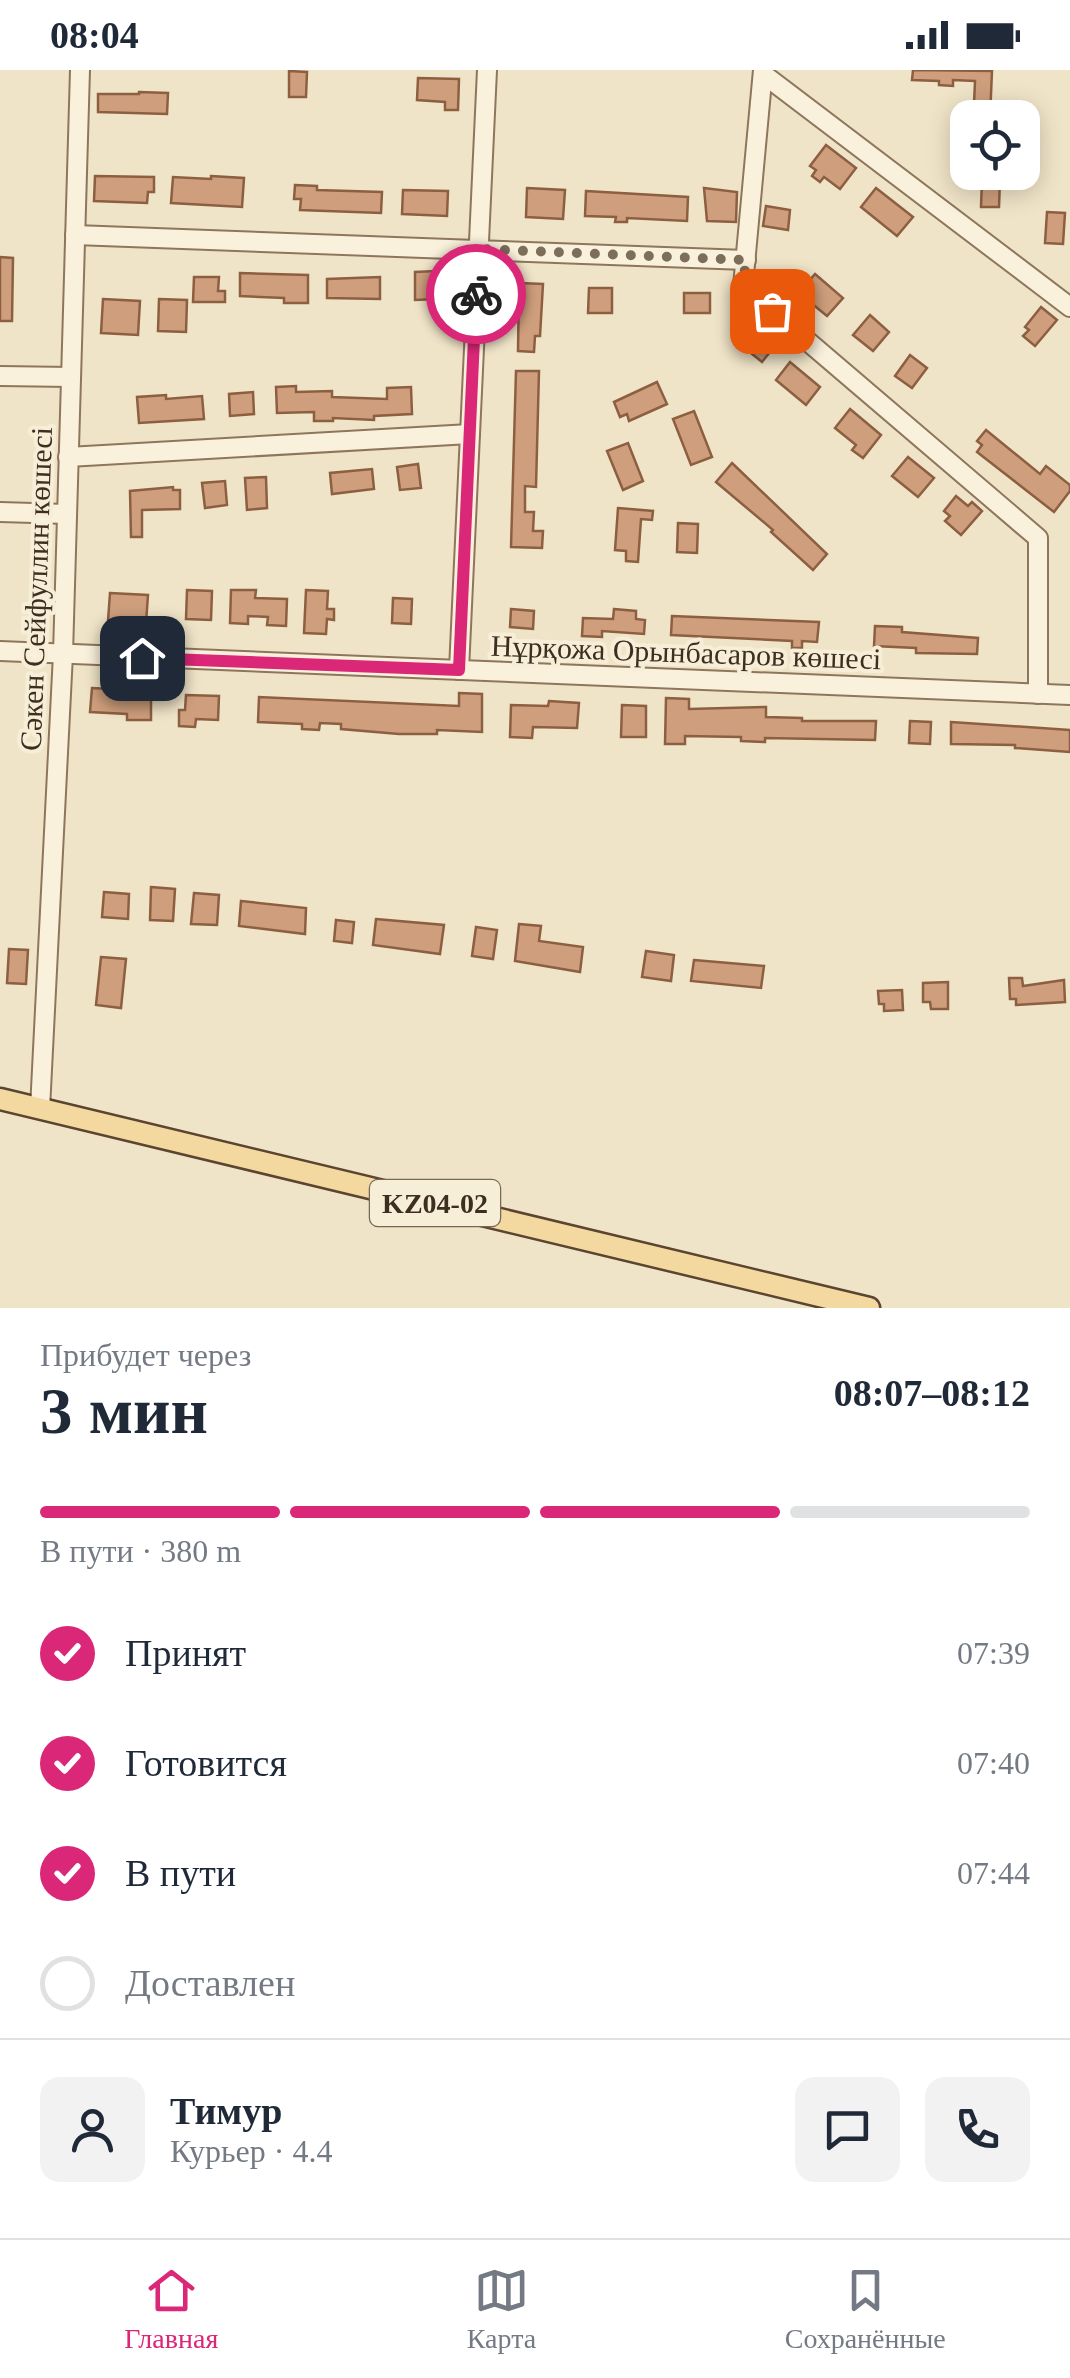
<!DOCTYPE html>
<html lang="ru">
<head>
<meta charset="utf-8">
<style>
	:root { --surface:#fff; --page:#f2f2f3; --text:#1f2937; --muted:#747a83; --line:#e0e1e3; --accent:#db2777 }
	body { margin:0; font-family:"Times New Roman",serif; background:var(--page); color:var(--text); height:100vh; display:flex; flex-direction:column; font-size:38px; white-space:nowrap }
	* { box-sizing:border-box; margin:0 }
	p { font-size:32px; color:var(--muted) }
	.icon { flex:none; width:55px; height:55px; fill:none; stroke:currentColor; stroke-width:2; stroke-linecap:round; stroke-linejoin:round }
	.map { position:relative; height:1238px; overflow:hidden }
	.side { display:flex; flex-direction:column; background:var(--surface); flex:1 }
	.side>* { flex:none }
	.controls { position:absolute; left:950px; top:30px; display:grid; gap:20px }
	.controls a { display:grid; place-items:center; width:90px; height:90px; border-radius:20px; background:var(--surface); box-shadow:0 5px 25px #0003; font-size:50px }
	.pin { position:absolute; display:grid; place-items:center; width:85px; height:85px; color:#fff; margin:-42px; border-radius:20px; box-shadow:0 5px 15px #0006 }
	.courier { position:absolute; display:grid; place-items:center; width:100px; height:100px; margin:-50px; border:8px solid #db2777; border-radius:50%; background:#fff; color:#222; box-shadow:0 2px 12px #0007 }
	.headline em { font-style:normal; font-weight:700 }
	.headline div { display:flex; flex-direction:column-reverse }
	.headline { display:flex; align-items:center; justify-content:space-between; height:170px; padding:0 40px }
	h1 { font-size:65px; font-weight:700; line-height:75px }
	.bar { display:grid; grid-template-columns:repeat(4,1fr); gap:15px 10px; align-content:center; height:120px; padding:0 40px }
	.bar i { height:12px; border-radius:8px; background:var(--line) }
	.bar .on { background:var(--accent) }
	.bar p { grid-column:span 4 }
	.line { display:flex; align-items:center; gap:25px; padding:0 40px; border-top:2px solid var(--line) }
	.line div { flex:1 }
	.round { display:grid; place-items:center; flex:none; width:105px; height:105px; border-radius:20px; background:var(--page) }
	ol { padding:0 40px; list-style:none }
	li { display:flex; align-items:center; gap:30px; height:110px }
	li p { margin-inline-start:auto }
	li .icon { padding:10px; border-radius:50%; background:var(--accent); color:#fff; stroke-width:4 }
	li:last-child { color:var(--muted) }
	li i { width:55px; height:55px; border:5px solid var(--line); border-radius:50% }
	.status { display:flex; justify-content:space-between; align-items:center; height:70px; padding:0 50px; background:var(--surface); direction:ltr }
	.status svg { height:28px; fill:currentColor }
	.dock { display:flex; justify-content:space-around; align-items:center; height:140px; border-top:2px solid var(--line); background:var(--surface); font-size:28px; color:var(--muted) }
	.dock a { display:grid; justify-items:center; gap:5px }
	.dock .on { color:var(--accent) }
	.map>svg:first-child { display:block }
	.building { fill:#cf9f7d; stroke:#8d5f41; stroke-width:2.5 }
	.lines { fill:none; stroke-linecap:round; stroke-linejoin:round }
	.minor-casing { stroke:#8d765c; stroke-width:22 }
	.major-casing { stroke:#5b4430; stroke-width:25 }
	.minor { stroke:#faf1dc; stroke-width:18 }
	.major { stroke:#f3d9a0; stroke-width:20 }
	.done { stroke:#7c6e5b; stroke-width:10; stroke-dasharray:0 18 }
	.route { stroke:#db2777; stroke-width:12 }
	.labels { text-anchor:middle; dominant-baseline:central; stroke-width:8; stroke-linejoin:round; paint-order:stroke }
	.shield { fill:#f7eed8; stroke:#756857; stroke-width:2.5 }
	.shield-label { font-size:28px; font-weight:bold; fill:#3d2e20 }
	.street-label { font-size:30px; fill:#3d2e20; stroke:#f7eed8 }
</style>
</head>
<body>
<div class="status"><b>08:04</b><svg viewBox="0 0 49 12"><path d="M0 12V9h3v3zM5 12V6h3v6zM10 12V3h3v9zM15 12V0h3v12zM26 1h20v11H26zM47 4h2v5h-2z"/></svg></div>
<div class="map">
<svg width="1070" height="1238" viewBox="0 0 1070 1238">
	<rect width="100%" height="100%" fill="#f0e4c8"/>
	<g class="building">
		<path d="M 913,0 L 992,1 L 990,48 L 964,48 L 965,34 L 974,34 L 975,11 L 953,10 L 953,16 L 939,15 L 939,11 L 912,10 Z"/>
		<path d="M 289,1 L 307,2 L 306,27 L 289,27 Z"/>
		<path d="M 418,8 L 459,9 L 458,40 L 445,40 L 445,32 L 417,30 Z"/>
		<path d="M 139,22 L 168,23 L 167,44 L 98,42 L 98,24 L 139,24 Z"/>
		<path d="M 826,75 L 856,98 L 840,119 L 824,107 L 820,112 L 812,106 L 816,100 L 810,96 Z"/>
		<path d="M 95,106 L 154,107 L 154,122 L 148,122 L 147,133 L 94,131 Z"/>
		<path d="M 211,106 L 244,108 L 242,137 L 171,133 L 173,107 L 211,109 Z"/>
		<path d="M 982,109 L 1000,110 L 999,137 L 981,137 Z"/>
		<path d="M 295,115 L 317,116 L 317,120 L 382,122 L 381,143 L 300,140 L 301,129 L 294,129 Z"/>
		<path d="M 527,118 L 565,120 L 563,149 L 526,147 Z"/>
		<path d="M 704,118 L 737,122 L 736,152 L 707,151 Z"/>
		<path d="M 876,118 L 913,147 L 897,166 L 861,137 Z"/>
		<path d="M 403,120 L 448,121 L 447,146 L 402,144 Z"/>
		<path d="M 586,121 L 688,127 L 687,151 L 627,148 L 627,152 L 615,152 L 616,147 L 585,146 Z"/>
		<path d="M 766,136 L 790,140 L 788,160 L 763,156 Z"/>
		<path d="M 1047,142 L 1065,143 L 1063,174 L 1045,173 Z"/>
		<path d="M 0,187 L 13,188 L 12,251 L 0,251 Z"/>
		<path d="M 436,201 L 437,229 L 415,230 L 415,202 Z"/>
		<path d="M 240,203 L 308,205 L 308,233 L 284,233 L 284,228 L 240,226 Z"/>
		<path d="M 815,204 L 843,228 L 827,246 L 799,223 Z"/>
		<path d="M 194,207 L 219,207 L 218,221 L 225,221 L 225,232 L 193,232 Z"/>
		<path d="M 380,207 L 380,229 L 327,228 L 327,209 Z"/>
		<path d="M 519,213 L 543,214 L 540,266 L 535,266 L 534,282 L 518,281 Z"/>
		<path d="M 589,218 L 612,218 L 612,243 L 588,243 Z"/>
		<rect x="684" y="223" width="26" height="20"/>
		<path d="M 103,229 L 140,231 L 138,265 L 101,263 Z"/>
		<path d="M 159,229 L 187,230 L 186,262 L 158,261 Z"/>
		<path d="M 1041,237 L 1057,250 L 1035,276 L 1023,266 L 1029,260 L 1025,257 Z"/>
		<path d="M 870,245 L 889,262 L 873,281 L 853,265 Z"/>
		<path d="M 757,255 L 778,272 L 762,292 L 741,275 Z"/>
		<path d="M 910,285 L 927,298 L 912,318 L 895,306 Z"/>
		<path d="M 790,292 L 820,317 L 806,335 L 776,310 Z"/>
		<path d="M 516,301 L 539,301 L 536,417 L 525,416 L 525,442 L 534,442 L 533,461 L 543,461 L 542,478 L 511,477 Z"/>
		<path d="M 657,312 L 667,334 L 629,351 L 627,344 L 620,347 L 614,332 Z"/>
		<path d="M 296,316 L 296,322 L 332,321 L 332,327 L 387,329 L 387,318 L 411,317 L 412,344 L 374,346 L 374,350 L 333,348 L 333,351 L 314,351 L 314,342 L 277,343 L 276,317 Z"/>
		<path d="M 253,322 L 254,344 L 230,346 L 229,324 Z"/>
		<path d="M 166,325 L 166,329 L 202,326 L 204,349 L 139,353 L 137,327 Z"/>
		<path d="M 850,339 L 881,365 L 863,388 L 852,380 L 856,375 L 835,358 Z"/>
		<path d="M 694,341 L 712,387 L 691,395 L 673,349 Z"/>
		<path d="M 986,360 L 1040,404 L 1046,396 L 1070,415 L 1070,421 L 1054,442 L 977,382 L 982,375 L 977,371 Z"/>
		<path d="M 628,373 L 643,411 L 623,420 L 607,381 Z"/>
		<path d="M 908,387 L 934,408 L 918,427 L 892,406 Z"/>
		<path d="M 732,393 L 827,484 L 813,500 L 771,462 L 773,460 L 716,412 Z"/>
		<path d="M 418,394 L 421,418 L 400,420 L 397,397 Z"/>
		<path d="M 372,399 L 374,419 L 332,424 L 330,403 Z"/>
		<path d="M 266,407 L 267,438 L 247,440 L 245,408 Z"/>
		<path d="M 225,411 L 227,435 L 205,438 L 202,413 Z"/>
		<path d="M 173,417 L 173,420 L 180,420 L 180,439 L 142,440 L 142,467 L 131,467 L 130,421 Z"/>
		<path d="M 956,426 L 968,436 L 972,432 L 982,441 L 961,465 L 945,451 L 950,446 L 944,441 Z"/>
		<path d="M 618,438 L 653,441 L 652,450 L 641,449 L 638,492 L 626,491 L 626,481 L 615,480 Z"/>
		<path d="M 678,453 L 698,454 L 697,483 L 677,482 Z"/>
		<path d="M 187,520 L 212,521 L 211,550 L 186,549 Z"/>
		<path d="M 231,520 L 256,520 L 255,528 L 287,529 L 286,556 L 267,555 L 268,547 L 248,546 L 248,554 L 230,553 Z"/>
		<path d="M 306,520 L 328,521 L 327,539 L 334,539 L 334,550 L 327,549 L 326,564 L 304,563 Z"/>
		<path d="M 110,523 L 148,525 L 146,553 L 108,551 Z"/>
		<path d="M 393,528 L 412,529 L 411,554 L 392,553 Z"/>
		<path d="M 511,539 L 534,541 L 533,559 L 510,557 Z"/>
		<path d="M 614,539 L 636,541 L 636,549 L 645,550 L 644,564 L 602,561 L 602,567 L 582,566 L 583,548 L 613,549 Z"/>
		<path d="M 672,546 L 819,552 L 817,572 L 802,571 L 802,578 L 792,578 L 792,571 L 671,565 Z"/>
		<path d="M 875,556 L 902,557 L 902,562 L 978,568 L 977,584 L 916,583 L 916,578 L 874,576 Z"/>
		<path d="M 92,618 L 110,619 L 110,623 L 151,624 L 151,650 L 127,650 L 127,644 L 90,642 Z"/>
		<path d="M 459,623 L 482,624 L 482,662 L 437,660 L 437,664 L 399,664 L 341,659 L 341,654 L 320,653 L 319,660 L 302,659 L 302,654 L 258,652 L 259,627 L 459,636 Z"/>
		<path d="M 186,625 L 219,626 L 218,650 L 196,649 L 195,657 L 179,656 L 179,640 L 185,640 Z"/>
		<path d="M 666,628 L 689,629 L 689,639 L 766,637 L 766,647 L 802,648 L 802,651 L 876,651 L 875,670 L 765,668 L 765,672 L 741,671 L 741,667 L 685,666 L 685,674 L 665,674 Z"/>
		<path d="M 549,631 L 579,633 L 577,658 L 533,657 L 532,668 L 510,667 L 511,635 L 548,636 Z"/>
		<path d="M 622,635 L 646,636 L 646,667 L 621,667 Z"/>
		<path d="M 910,651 L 931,652 L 930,674 L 909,673 Z"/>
		<path d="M 951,652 L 1070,660 L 1070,682 L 1015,678 L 1015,675 L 951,674 Z"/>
		<path d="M 151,817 L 175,819 L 173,851 L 150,850 Z"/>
		<path d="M 104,822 L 129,824 L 128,849 L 102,847 Z"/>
		<path d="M 194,823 L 219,825 L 217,855 L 191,854 Z"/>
		<path d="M 241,831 L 306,838 L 305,864 L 239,856 Z"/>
		<path d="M 376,849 L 444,855 L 440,884 L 373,875 Z"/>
		<path d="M 336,850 L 354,852 L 352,873 L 334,871 Z"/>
		<path d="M 519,854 L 541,856 L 539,871 L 583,877 L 580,902 L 515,891 Z"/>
		<path d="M 476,857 L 497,860 L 493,889 L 472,886 Z"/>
		<path d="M 9,879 L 28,880 L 26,914 L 7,913 Z"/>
		<path d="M 646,881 L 674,885 L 671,911 L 642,907 Z"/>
		<path d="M 101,887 L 126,889 L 121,938 L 96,935 Z"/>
		<path d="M 694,890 L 764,896 L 761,918 L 691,911 Z"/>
		<path d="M 1009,908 L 1022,908 L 1023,916 L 1064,910 L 1065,932 L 1016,935 L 1016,929 L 1010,929 Z"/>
		<path d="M 948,912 L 948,939 L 931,939 L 930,932 L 923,932 L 923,913 Z"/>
		<path d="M 902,920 L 903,940 L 884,941 L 884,934 L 879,934 L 878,921 Z"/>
	</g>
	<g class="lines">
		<g class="minor-casing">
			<g id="minor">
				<path d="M 763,0 L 743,216 L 1038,468 L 1038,624"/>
				<path d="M 763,4 L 1070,237"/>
				<path d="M 75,165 L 746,190"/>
				<path d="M 0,306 L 71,307"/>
				<path d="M 68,387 L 470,364"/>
				<path d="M 0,442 L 67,444"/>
				<path d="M 0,581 L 1070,625"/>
				<path d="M 459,600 L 487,0"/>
				<path d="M 40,1039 L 63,584 L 80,0"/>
			</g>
		</g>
		<g class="major-casing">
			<path id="major" d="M 0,1029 L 869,1238"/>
		</g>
		<use href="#minor" class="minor"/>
		<use href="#major" class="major"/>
	</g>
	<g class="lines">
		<path class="done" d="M 476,224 L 478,179 L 746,190 L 743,216 L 772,241"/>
		<path class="route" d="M 142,588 L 459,600 L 476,224"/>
	</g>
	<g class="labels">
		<rect class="shield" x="370" y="1110" width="130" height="46" rx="8"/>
		<g class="shield-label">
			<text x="435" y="1133">KZ04-02</text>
		</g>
		<g class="street-label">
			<text transform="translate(36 519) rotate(-88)">Сәкен Сейфуллин көшесі</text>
			<text transform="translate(686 582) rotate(2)">Нұрқожа Орынбасаров көшесі</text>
		</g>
	</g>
</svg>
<div class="controls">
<a><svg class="icon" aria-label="locate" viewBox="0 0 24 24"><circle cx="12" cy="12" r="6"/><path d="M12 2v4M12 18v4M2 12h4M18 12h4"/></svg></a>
</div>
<div class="pin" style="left:772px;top:241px;background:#ea580c"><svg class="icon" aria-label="bag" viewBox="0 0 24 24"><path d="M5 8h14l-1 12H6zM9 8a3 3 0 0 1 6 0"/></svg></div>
<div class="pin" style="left:142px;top:588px;background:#1f2937"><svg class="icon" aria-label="home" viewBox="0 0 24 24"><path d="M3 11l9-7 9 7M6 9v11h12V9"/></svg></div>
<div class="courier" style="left:476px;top:224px"><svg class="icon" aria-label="bike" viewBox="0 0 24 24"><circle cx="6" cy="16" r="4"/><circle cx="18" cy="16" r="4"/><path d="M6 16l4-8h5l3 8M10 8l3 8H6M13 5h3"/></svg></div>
</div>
<section class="side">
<div class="headline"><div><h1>3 мин</h1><p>Прибудет через</p></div><em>08:07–08:12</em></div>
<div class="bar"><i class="on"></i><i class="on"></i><i class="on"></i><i></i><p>В пути · 380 m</p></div>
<ol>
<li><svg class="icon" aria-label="check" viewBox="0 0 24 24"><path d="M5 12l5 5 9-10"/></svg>Принят<p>07:39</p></li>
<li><svg class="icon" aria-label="check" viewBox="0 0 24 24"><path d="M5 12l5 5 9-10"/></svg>Готовится<p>07:40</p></li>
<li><svg class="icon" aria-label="check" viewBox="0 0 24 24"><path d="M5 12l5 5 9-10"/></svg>В пути<p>07:44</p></li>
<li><i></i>Доставлен</li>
</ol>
<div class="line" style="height:180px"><a class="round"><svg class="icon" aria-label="person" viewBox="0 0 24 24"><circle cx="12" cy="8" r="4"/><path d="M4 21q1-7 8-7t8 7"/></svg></a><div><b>Тимур</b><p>Курьер · 4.4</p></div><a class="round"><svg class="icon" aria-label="chat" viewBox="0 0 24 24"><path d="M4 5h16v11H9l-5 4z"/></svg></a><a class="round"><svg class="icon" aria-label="phone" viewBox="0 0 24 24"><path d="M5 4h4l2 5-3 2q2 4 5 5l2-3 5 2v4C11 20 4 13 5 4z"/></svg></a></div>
</section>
<nav class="dock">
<a class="on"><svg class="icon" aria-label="home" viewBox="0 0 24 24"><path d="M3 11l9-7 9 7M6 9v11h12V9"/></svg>Главная</a>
<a><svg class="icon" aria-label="map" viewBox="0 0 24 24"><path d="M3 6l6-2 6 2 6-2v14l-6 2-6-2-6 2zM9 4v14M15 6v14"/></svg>Карта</a>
<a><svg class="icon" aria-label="saved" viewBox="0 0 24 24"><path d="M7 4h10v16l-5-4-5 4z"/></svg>Сохранённые</a>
</nav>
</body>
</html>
